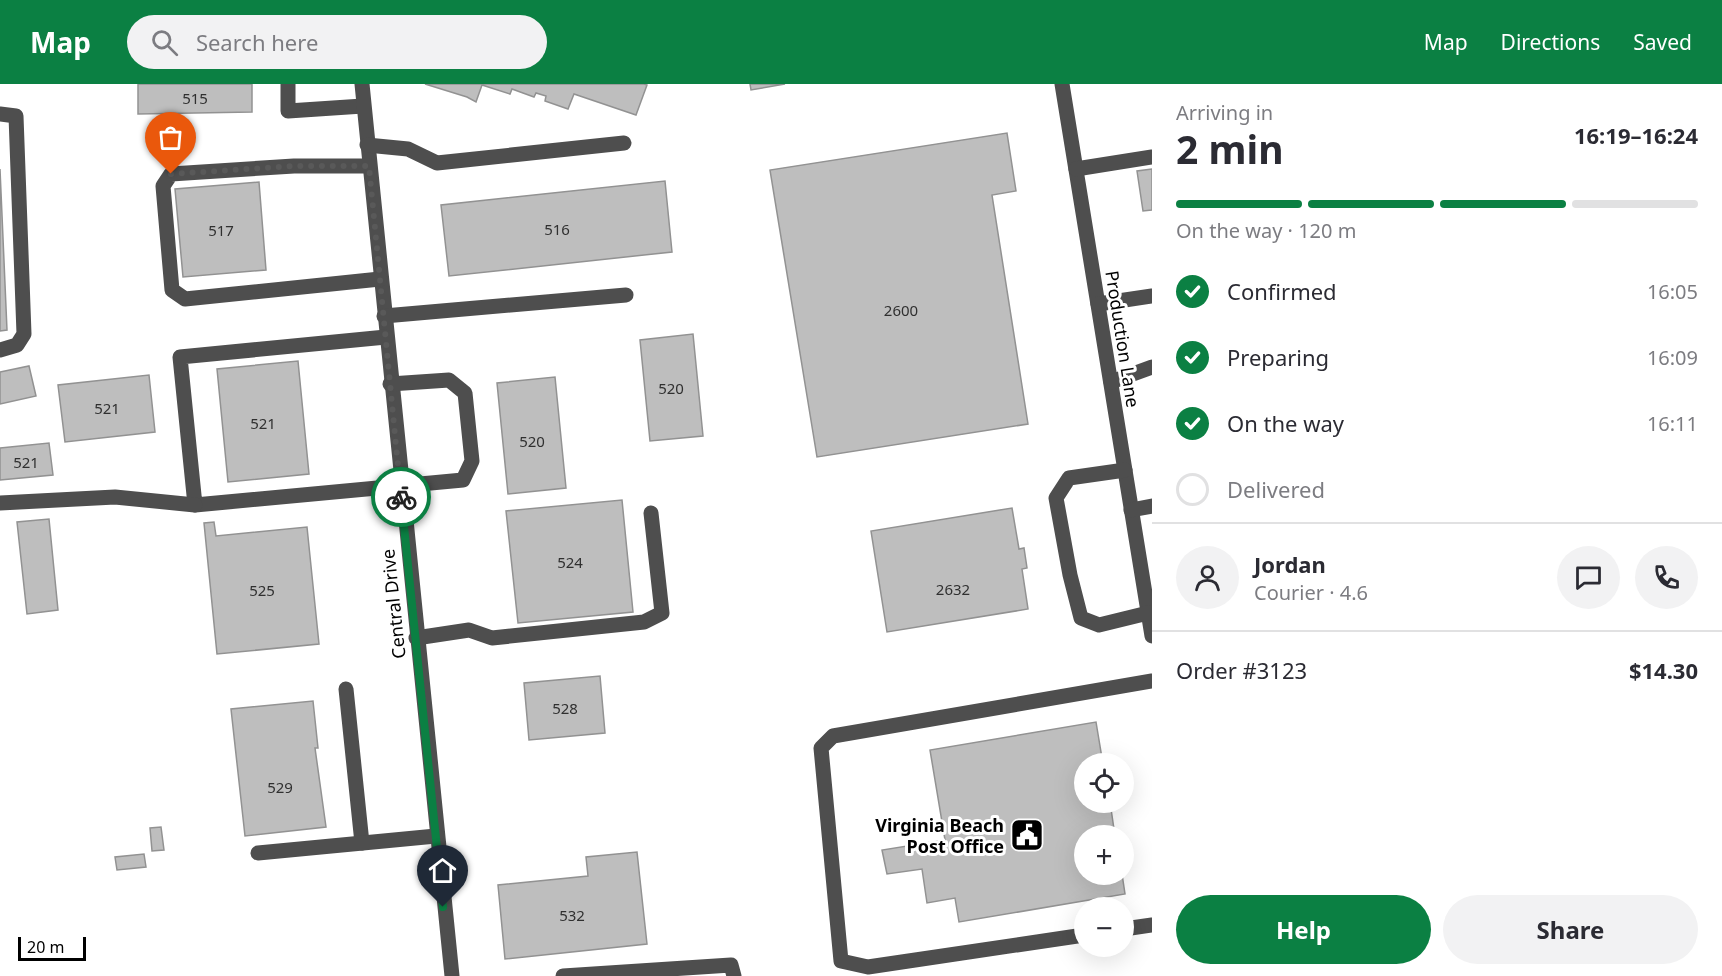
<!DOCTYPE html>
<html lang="en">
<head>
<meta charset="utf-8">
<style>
	:root { --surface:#fff; --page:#f2f2f3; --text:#2b2b33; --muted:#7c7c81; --line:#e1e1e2; --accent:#0b8043 }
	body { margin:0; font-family:"Noto Sans",sans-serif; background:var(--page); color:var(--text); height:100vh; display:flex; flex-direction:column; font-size:22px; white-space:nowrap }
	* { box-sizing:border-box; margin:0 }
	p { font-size:20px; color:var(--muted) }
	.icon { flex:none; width:33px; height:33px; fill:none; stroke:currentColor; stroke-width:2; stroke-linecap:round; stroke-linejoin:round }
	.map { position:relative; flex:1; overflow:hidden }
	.side { display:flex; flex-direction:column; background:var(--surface); width:570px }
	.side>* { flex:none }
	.buttons { position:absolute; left:1074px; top:669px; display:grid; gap:12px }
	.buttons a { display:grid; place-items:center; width:60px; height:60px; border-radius:50%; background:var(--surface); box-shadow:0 6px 24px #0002; font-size:30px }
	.scale { position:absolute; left:18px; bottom:15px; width:68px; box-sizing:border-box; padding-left:6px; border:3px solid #000; border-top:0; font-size:16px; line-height:21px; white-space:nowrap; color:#000; -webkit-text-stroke:4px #fff; paint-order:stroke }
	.pin { position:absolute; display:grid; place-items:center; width:51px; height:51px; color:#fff; margin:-62px -26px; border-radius:50% 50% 50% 0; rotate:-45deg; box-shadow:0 0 6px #0007 }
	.pin .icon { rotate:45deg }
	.courier { position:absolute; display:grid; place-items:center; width:60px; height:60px; margin:-30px; border:4px solid #0b8043; border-radius:50%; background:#fff; color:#222; box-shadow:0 2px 8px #0007 }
	.headline em { font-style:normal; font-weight:700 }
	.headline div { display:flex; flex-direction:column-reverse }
	.headline { display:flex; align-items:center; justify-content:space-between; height:102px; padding:0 24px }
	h1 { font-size:39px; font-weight:700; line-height:45px }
	.bar { display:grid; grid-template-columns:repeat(4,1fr); gap:9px 6px; align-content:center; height:72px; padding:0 24px }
	.bar i { height:8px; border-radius:4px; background:var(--line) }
	.bar .selected { background:var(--accent) }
	.bar p { grid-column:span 4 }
	.line { display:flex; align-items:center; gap:15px; padding:0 24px; border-top:2px solid var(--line) }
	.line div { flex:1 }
	.round { display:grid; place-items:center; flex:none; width:63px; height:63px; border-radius:32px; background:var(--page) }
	ol { padding:0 24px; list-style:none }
	li { display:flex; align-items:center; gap:18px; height:66px }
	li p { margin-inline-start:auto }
	li .icon { padding:6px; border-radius:50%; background:var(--accent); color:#fff; stroke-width:4 }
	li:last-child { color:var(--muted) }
	li i { width:33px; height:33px; border:3px solid var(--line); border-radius:50% }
	.button { display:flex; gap:12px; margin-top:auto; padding:12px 24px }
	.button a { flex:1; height:69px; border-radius:36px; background:var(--accent); color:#fff; font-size:24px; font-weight:700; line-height:69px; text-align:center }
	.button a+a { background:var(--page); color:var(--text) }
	header { display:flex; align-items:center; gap:36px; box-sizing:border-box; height:84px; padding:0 30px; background:var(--accent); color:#fff }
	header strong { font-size:28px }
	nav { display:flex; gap:33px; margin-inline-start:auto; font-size:21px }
	.search { width:420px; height:54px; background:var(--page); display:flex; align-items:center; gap:15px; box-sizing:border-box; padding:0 21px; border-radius:33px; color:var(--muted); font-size:22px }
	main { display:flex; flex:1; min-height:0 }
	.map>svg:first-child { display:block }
	.building { fill:#bebebe; stroke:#929292; stroke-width:1.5 }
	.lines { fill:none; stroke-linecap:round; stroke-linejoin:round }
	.minor { stroke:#4e4e4e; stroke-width:15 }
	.done { stroke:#595959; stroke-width:6; stroke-dasharray:0 10.8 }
	.route { stroke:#0b8043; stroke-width:8 }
	.labels { text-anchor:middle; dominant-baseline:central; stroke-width:6; stroke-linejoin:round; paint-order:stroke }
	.number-label { font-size:15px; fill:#303030 }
	.street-label { font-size:18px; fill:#000; stroke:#fff }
	.poi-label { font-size:18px; font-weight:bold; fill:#000; stroke:#fff; text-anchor:end }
</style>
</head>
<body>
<header>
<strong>Map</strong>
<div class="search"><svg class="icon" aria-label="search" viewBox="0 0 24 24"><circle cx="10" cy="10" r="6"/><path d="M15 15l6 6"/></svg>Search here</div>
<nav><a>Map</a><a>Directions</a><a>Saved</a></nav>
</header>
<main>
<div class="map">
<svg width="1152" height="892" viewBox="0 0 1152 892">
	<rect width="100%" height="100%" fill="#fff"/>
	<g class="building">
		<path d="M 138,0 L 252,0 L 252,28 L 138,30 Z"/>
		<path d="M 425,0 L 644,0 L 647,1 L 636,31 L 574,10 L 568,25 L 545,17 L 546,12 L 536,9 L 534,13 L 512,5 L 510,10 L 482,1 L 476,18 L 467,13 Z"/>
		<path d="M 750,0 L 785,0 L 751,6 Z"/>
		<path d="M 1007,49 L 1016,107 L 992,111 L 1028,340 L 817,373 L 770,86 Z"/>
		<path d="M 0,85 L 7,246 L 0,247 Z"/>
		<path d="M 1152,85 L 1152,126 L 1143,127 L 1137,87 Z"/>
		<path d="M 665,97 L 672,168 L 449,192 L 441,121 Z"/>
		<path d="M 259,98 L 266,186 L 183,193 L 175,105 Z"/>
		<path d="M 693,250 L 703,352 L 650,357 L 640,256 Z"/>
		<path d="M 298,277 L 309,390 L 228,398 L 217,285 Z"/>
		<path d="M 29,282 L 36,312 L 0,320 L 0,288 Z"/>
		<path d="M 149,291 L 155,348 L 65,358 L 58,301 Z"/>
		<path d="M 555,293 L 566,404 L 508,410 L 497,299 Z"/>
		<path d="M 49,359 L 53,391 L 0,396 L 0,364 Z"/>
		<path d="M 622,416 L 633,528 L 518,539 L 506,427 Z"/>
		<path d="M 1012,424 L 1019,465 L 1024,464 L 1027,484 L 1022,485 L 1028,525 L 887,548 L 871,447 Z"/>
		<path d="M 49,435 L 58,526 L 27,530 L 17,438 Z"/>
		<path d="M 214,438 L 216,452 L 307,443 L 319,560 L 217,570 L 204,439 Z"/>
		<path d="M 600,592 L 605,649 L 529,656 L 524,599 Z"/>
		<path d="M 313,617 L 318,664 L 315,664 L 326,743 L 245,752 L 231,625 Z"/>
		<path d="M 1096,638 L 1103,680 L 1084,680 L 1084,718 L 1110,718 L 1115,752 L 1084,752 L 1084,790 L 1122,790 L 1125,810 L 959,838 L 955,814 L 927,819 L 922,785 L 887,790 L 882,766 L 945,756 L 930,666 Z"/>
		<path d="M 161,743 L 164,766 L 152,767 L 150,744 Z"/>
		<path d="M 637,768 L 647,860 L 505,875 L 498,801 L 588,792 L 586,773 Z"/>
		<path d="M 144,770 L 146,783 L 117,786 L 115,773 Z"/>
	</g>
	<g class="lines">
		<g class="minor">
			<path d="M 288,0 L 288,27 L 363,22"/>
			<path d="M 362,0 L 452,892"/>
			<path d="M 1062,0 L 1152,552"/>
			<path d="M 0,30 L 16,32 L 24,250 L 17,261 L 0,266"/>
			<path d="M 367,61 L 408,65 L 437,79 L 624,59"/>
			<path d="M 369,82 L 294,82 L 171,90 L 163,102 L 172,206 L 185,215 L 380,195"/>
			<path d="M 1076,85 L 1152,73"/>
			<path d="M 1098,220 L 1152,212"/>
			<path d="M 384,232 L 626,211"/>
			<path d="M 386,253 L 180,273 L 195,421 L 463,396 L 472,377 L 465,309 L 449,296 L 390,300"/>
			<path d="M 1111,298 L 1152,283"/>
			<path d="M 1125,386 L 1069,394 L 1056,414 L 1070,491 L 1081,534 L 1099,541 L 1148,529"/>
			<path d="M 0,419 L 115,413 L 195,421"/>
			<path d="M 1131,426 L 1152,422"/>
			<path d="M 416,554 L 469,546 L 492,554 L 644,538 L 662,529 L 651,429"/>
			<path d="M 346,605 L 362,759"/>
			<path d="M 258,769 L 436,752"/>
			<path d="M 1124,845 L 1152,841"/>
			<path d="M 1084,851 L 868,883 L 841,877 L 821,664 L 833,652 L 1152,597"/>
			<path d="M 563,892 L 731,881 L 734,892"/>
		</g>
	</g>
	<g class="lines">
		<path class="done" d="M 171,90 L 294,82 L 369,82 L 401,413"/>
		<path class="route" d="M 401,413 L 443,823"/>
	</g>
	<defs>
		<g id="civic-square" transform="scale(1.725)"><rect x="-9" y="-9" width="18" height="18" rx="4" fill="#000" stroke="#fff"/><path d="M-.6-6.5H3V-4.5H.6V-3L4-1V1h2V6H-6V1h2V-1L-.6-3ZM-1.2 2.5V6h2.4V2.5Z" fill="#fff"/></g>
	</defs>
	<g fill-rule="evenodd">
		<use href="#civic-square" x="1027" y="751"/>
	</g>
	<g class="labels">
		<g class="number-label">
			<text x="195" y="14">515</text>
			<text x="557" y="145">516</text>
			<text x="221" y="146">517</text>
			<text x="901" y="226">2600</text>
			<text x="671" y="304">520</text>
			<text x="107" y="324">521</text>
			<text x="263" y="339">521</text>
			<text x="532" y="357">520</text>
			<text x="26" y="378">521</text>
			<text x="570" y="478">524</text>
			<text x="953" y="505">2632</text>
			<text x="262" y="506">525</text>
			<text x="565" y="624">528</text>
			<text x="280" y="703">529</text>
			<text x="572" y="831">532</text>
		</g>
		<g class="street-label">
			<text transform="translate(1123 255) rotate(81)">Production Lane</text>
			<text transform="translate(393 520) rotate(-96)">Central Drive</text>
		</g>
		<g class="poi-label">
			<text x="1004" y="741">Virginia Beach<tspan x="1004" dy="21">Post Office</tspan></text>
		</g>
	</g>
</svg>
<div class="buttons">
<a><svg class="icon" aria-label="locate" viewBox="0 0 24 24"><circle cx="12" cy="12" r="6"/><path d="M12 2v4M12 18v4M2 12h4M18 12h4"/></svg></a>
<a>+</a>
<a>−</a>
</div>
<div class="scale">20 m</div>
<div class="pin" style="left:171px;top:90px;background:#ea580c"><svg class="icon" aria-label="bag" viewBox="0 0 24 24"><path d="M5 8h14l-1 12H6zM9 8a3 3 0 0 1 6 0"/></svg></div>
<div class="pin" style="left:443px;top:823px;background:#1f2937"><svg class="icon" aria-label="home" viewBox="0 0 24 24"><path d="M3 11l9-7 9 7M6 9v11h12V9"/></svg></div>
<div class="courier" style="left:401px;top:413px"><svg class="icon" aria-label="bike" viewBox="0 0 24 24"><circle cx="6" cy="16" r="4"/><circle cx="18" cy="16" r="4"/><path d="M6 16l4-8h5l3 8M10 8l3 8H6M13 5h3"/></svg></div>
</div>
<section class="side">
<div class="headline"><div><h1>2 min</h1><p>Arriving in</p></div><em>16:19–16:24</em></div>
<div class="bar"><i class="selected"></i><i class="selected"></i><i class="selected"></i><i></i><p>On the way · 120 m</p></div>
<ol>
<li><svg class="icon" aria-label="check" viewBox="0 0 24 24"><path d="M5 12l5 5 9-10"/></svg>Confirmed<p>16:05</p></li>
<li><svg class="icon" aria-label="check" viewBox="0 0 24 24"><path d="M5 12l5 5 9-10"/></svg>Preparing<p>16:09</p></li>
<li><svg class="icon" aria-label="check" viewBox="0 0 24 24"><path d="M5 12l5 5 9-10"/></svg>On the way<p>16:11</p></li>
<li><i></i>Delivered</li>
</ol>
<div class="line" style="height:108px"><a class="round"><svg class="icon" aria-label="person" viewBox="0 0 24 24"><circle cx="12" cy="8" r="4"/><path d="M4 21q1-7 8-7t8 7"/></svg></a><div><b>Jordan</b><p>Courier · 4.6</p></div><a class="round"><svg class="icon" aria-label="chat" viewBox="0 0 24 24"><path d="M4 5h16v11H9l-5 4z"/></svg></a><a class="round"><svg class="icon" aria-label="phone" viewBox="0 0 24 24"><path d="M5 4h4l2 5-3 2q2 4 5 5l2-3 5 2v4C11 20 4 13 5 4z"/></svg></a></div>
<div class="line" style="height:78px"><div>Order #3123</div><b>$14.30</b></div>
<div class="button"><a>Help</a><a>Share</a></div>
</section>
</main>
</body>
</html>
